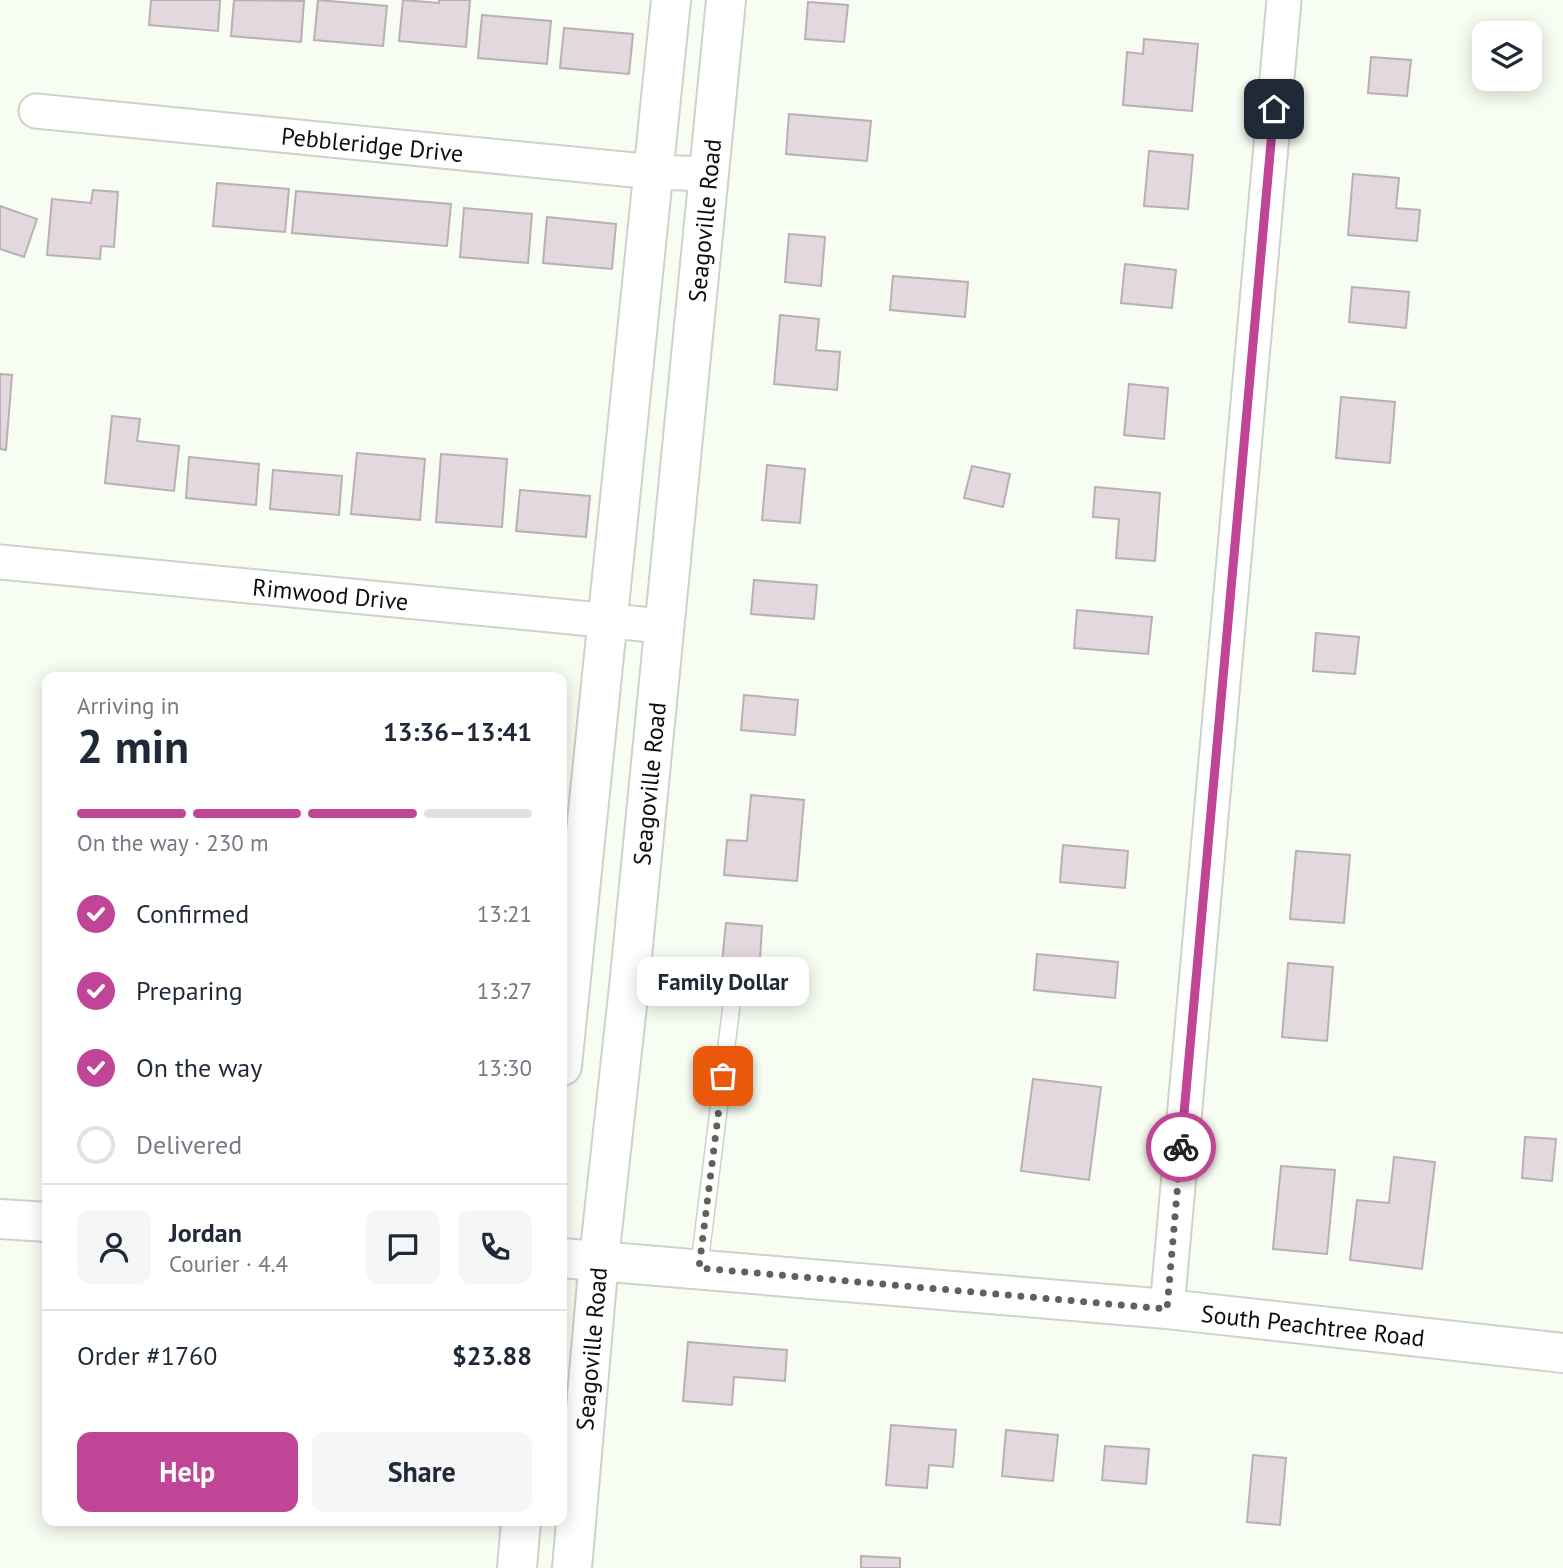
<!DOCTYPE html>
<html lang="en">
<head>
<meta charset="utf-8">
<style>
	:root { --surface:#fff; --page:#f6f6f7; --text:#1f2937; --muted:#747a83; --line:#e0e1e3; --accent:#c04597 }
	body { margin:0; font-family:"PT Sans",sans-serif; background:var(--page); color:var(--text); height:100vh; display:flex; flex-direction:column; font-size:26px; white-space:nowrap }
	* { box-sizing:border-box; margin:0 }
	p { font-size:23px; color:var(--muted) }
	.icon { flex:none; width:38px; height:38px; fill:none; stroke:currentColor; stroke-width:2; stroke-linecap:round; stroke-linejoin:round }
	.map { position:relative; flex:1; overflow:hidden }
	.side { position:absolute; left:42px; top:672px; width:525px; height:854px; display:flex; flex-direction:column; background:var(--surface); border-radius:14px; box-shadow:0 4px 18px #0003 }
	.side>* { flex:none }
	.controls { position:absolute; left:1472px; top:21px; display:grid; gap:14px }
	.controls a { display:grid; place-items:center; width:70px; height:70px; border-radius:14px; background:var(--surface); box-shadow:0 4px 18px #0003; font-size:35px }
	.pin { position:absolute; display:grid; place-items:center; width:60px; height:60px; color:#fff; margin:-30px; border-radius:14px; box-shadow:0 4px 10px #0006 }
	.courier { position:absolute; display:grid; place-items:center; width:70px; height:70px; margin:-35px; border:5px solid #c04597; border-radius:50%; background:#fff; color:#222; box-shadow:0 2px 9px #0007 }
	.bubble { position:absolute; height:49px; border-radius:14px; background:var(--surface); box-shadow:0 4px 18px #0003; font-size:23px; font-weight:800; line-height:49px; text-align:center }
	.head em { font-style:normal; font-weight:800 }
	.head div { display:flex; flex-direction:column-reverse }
	.head { display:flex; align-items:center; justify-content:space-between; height:119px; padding:0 35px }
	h1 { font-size:46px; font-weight:800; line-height:52px }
	.bar { display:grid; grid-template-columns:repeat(4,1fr); gap:10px 7px; align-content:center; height:84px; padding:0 35px }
	.bar i { height:9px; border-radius:5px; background:var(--line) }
	.bar .active { background:var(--accent) }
	.bar p { grid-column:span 4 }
	.line { display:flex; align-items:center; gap:18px; padding:0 35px; border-top:2px solid var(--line) }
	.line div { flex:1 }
	.round { display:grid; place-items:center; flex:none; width:74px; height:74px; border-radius:14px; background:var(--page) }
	ol { padding:0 35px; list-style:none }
	li { display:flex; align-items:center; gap:21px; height:77px }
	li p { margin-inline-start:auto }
	li .icon { padding:7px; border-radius:50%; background:var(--accent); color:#fff; stroke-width:4 }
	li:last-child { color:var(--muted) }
	li i { width:38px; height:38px; border:4px solid var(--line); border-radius:50% }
	.cta { display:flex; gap:14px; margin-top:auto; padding:14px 35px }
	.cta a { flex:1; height:80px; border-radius:14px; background:var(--accent); color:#fff; font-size:28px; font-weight:800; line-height:80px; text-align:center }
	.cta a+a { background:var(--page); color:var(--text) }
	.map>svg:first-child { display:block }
	.building { fill:#e3d8de; stroke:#baafb5; stroke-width:2 }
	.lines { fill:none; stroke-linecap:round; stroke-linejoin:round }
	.service-casing { stroke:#ced3c9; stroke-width:19 }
	.minor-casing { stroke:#ced3c9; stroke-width:37 }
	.secondary-casing { stroke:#ced3c9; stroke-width:42 }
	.service { stroke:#fff; stroke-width:16 }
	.minor { stroke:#fff; stroke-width:33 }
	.secondary { stroke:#fff; stroke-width:38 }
	.done { stroke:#5f625c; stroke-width:7; stroke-dasharray:0 12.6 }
	.route { stroke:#c04597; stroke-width:9 }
	.labels { text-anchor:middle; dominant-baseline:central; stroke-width:6; stroke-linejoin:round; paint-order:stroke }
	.street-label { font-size:24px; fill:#0d0f0c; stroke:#fff }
</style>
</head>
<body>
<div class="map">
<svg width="1563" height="1568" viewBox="0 0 1563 1568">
	<rect width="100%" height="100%" fill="#f7fdf2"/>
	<g class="building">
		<path d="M 151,0 L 220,0 L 218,31 L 149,25 Z"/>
		<path d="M 234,0 L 304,1 L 301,42 L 231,36 Z"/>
		<path d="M 318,0 L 387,6 L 383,46 L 314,40 Z"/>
		<path d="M 403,0 L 439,3 L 439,0 L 470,0 L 466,47 L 399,41 Z"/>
		<path d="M 808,2 L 848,5 L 844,42 L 805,39 Z"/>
		<path d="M 482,15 L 551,21 L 547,64 L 478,58 Z"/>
		<path d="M 564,28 L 633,34 L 629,74 L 560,68 Z"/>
		<path d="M 1144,39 L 1198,44 L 1192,111 L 1123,105 L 1127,52 L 1143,54 Z"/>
		<path d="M 1371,57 L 1411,60 L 1407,96 L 1368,93 Z"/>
		<path d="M 789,114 L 871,121 L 867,161 L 786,154 Z"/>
		<path d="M 1149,151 L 1193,155 L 1188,209 L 1144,206 Z"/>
		<path d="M 1353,174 L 1399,178 L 1396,208 L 1420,210 L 1417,241 L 1348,235 Z"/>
		<path d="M 217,183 L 289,189 L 285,232 L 213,226 Z"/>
		<path d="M 93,190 L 118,192 L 114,247 L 101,246 L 100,259 L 47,255 L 52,199 L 91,203 Z"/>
		<path d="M 296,191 L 451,204 L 447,246 L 292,233 Z"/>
		<path d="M 0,206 L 37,219 L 24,257 L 0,249 Z"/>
		<path d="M 464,208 L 532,214 L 528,263 L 460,257 Z"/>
		<path d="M 547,217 L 616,224 L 612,269 L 543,263 Z"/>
		<path d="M 789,234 L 825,237 L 821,286 L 785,282 Z"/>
		<path d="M 1125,264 L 1176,270 L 1172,308 L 1121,303 Z"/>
		<path d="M 893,276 L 968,282 L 965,317 L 890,310 Z"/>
		<path d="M 1352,287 L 1409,292 L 1406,328 L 1349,322 Z"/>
		<path d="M 780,315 L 819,319 L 816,350 L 840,352 L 837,390 L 774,384 Z"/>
		<path d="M 0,374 L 12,375 L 6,450 L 0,449 Z"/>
		<path d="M 1129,384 L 1168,388 L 1164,439 L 1124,435 Z"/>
		<path d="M 1341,397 L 1395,402 L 1390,463 L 1336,458 Z"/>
		<path d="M 112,416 L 140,419 L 137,441 L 179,446 L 174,491 L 105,483 Z"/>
		<path d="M 357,453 L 425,459 L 420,520 L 351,514 Z"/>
		<path d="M 441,454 L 507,459 L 502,527 L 436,522 Z"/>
		<path d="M 189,457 L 259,464 L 256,505 L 186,498 Z"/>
		<path d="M 767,465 L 805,469 L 800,523 L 762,520 Z"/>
		<path d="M 972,466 L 1010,474 L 1003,507 L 964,498 Z"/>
		<path d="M 273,470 L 342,476 L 339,515 L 270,509 Z"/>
		<path d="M 1095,487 L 1160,493 L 1155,561 L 1116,558 L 1119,519 L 1093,517 Z"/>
		<path d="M 520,490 L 590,496 L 586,537 L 516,531 Z"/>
		<path d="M 754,580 L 817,585 L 814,619 L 751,614 Z"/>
		<path d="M 1077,610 L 1152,617 L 1148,654 L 1074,648 Z"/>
		<path d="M 1316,633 L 1359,637 L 1355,674 L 1313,671 Z"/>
		<path d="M 744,695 L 798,700 L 795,735 L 741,730 Z"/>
		<path d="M 751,795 L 804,800 L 797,881 L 724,875 L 727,840 L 747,841 Z"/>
		<path d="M 1063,845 L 1128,851 L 1125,888 L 1060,882 Z"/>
		<path d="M 1296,851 L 1350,855 L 1344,923 L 1290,919 Z"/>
		<path d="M 726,923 L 762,926 L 760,960 L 771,961 L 769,985 L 720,981 Z"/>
		<path d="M 1037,954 L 1118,962 L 1115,998 L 1034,990 Z"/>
		<path d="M 1288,963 L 1333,967 L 1327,1041 L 1282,1037 Z"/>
		<path d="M 1033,1079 L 1101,1087 L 1089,1180 L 1021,1171 Z"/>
		<path d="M 1525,1137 L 1556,1139 L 1552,1181 L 1522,1178 Z"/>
		<path d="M 1394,1157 L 1435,1162 L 1422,1269 L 1350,1260 L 1357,1200 L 1389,1203 Z"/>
		<path d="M 1281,1166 L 1335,1170 L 1327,1254 L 1273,1249 Z"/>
		<path d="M 688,1342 L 787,1350 L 785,1381 L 734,1377 L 732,1405 L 683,1401 Z"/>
		<path d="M 891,1425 L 956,1430 L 953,1467 L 929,1465 L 927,1488 L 886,1485 Z"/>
		<path d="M 1006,1430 L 1058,1435 L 1053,1481 L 1002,1476 Z"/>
		<path d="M 1105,1446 L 1149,1449 L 1146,1484 L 1102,1480 Z"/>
		<path d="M 1253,1455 L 1286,1458 L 1280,1525 L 1247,1522 Z"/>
		<path d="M 861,1556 L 900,1558 L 900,1568 L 861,1568 Z"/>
	</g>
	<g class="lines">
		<g class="service-casing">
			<path id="service" d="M 629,987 L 733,993 L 699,1268"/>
		</g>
		<g class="minor-casing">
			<g id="minor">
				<path id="s1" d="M 36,111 L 654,172 L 708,174"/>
				<path id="s2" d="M 0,562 L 663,626"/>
				<path d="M 1167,1309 L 1284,0"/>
			</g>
		</g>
		<g class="secondary-casing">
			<g id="secondary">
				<path d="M 562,1066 L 671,0"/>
				<path d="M 0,1219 L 47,1222"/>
				<path id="s3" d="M 562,1258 L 1167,1309 L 1563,1353"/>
				<path d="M 517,1568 L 521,1521"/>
				<path id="s4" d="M 572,1568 L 599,1259 L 629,987 L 726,0"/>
			</g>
		</g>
		<use href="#service" class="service"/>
		<use href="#minor" class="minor"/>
		<use href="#secondary" class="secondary"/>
	</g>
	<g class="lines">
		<path class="done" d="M 723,1076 L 699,1268 L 1167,1309 L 1181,1147"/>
		<path class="route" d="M 1181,1147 L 1274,109"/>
	</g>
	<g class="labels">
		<g class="street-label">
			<text stroke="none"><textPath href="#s1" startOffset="338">Pebbleridge Drive</textPath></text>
			<text stroke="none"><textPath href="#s4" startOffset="1354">Seagoville Road</textPath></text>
			<text stroke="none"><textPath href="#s2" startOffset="332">Rimwood Drive</textPath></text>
			<text stroke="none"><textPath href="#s4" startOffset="788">Seagoville Road</textPath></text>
			<text stroke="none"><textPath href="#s3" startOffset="754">South Peachtree Road</textPath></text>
			<text stroke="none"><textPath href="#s4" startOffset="220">Seagoville Road</textPath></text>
		</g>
	</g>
</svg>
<div class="controls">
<a><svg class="icon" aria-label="layers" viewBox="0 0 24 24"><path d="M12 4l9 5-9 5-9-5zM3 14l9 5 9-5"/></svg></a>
</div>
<div class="pin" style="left:723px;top:1076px;background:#ea580c"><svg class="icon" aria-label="bag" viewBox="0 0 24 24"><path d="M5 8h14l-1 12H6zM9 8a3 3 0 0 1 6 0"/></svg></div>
<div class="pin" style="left:1274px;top:109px;background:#1f2937"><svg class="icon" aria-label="home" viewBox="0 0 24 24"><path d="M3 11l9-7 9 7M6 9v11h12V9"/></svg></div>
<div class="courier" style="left:1181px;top:1147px"><svg class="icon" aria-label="bike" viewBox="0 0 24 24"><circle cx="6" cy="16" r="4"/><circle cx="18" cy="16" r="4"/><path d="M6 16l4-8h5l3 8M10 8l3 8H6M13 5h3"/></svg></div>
<div class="bubble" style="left:637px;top:957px;width:172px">Family Dollar</div>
<section class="side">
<div class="head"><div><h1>2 min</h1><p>Arriving in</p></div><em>13:36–13:41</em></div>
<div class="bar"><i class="active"></i><i class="active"></i><i class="active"></i><i></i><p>On the way · 230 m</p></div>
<ol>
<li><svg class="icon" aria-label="check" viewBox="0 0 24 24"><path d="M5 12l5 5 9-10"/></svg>Confirmed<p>13:21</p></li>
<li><svg class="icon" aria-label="check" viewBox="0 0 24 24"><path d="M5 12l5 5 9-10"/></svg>Preparing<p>13:27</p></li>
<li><svg class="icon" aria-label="check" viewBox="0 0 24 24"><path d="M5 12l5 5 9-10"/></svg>On the way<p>13:30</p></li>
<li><i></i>Delivered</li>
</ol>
<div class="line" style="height:126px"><a class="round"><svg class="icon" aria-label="person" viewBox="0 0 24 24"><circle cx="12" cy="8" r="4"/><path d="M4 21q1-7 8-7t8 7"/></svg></a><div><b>Jordan</b><p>Courier · 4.4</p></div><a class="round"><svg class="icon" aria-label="chat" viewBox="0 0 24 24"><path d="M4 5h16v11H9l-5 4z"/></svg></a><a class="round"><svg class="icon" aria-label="phone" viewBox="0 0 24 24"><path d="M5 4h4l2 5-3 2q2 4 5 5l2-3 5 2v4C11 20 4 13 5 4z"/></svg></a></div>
<div class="line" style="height:91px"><div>Order #1760</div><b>$23.88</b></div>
<div class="cta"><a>Help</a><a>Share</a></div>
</section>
</div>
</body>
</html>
